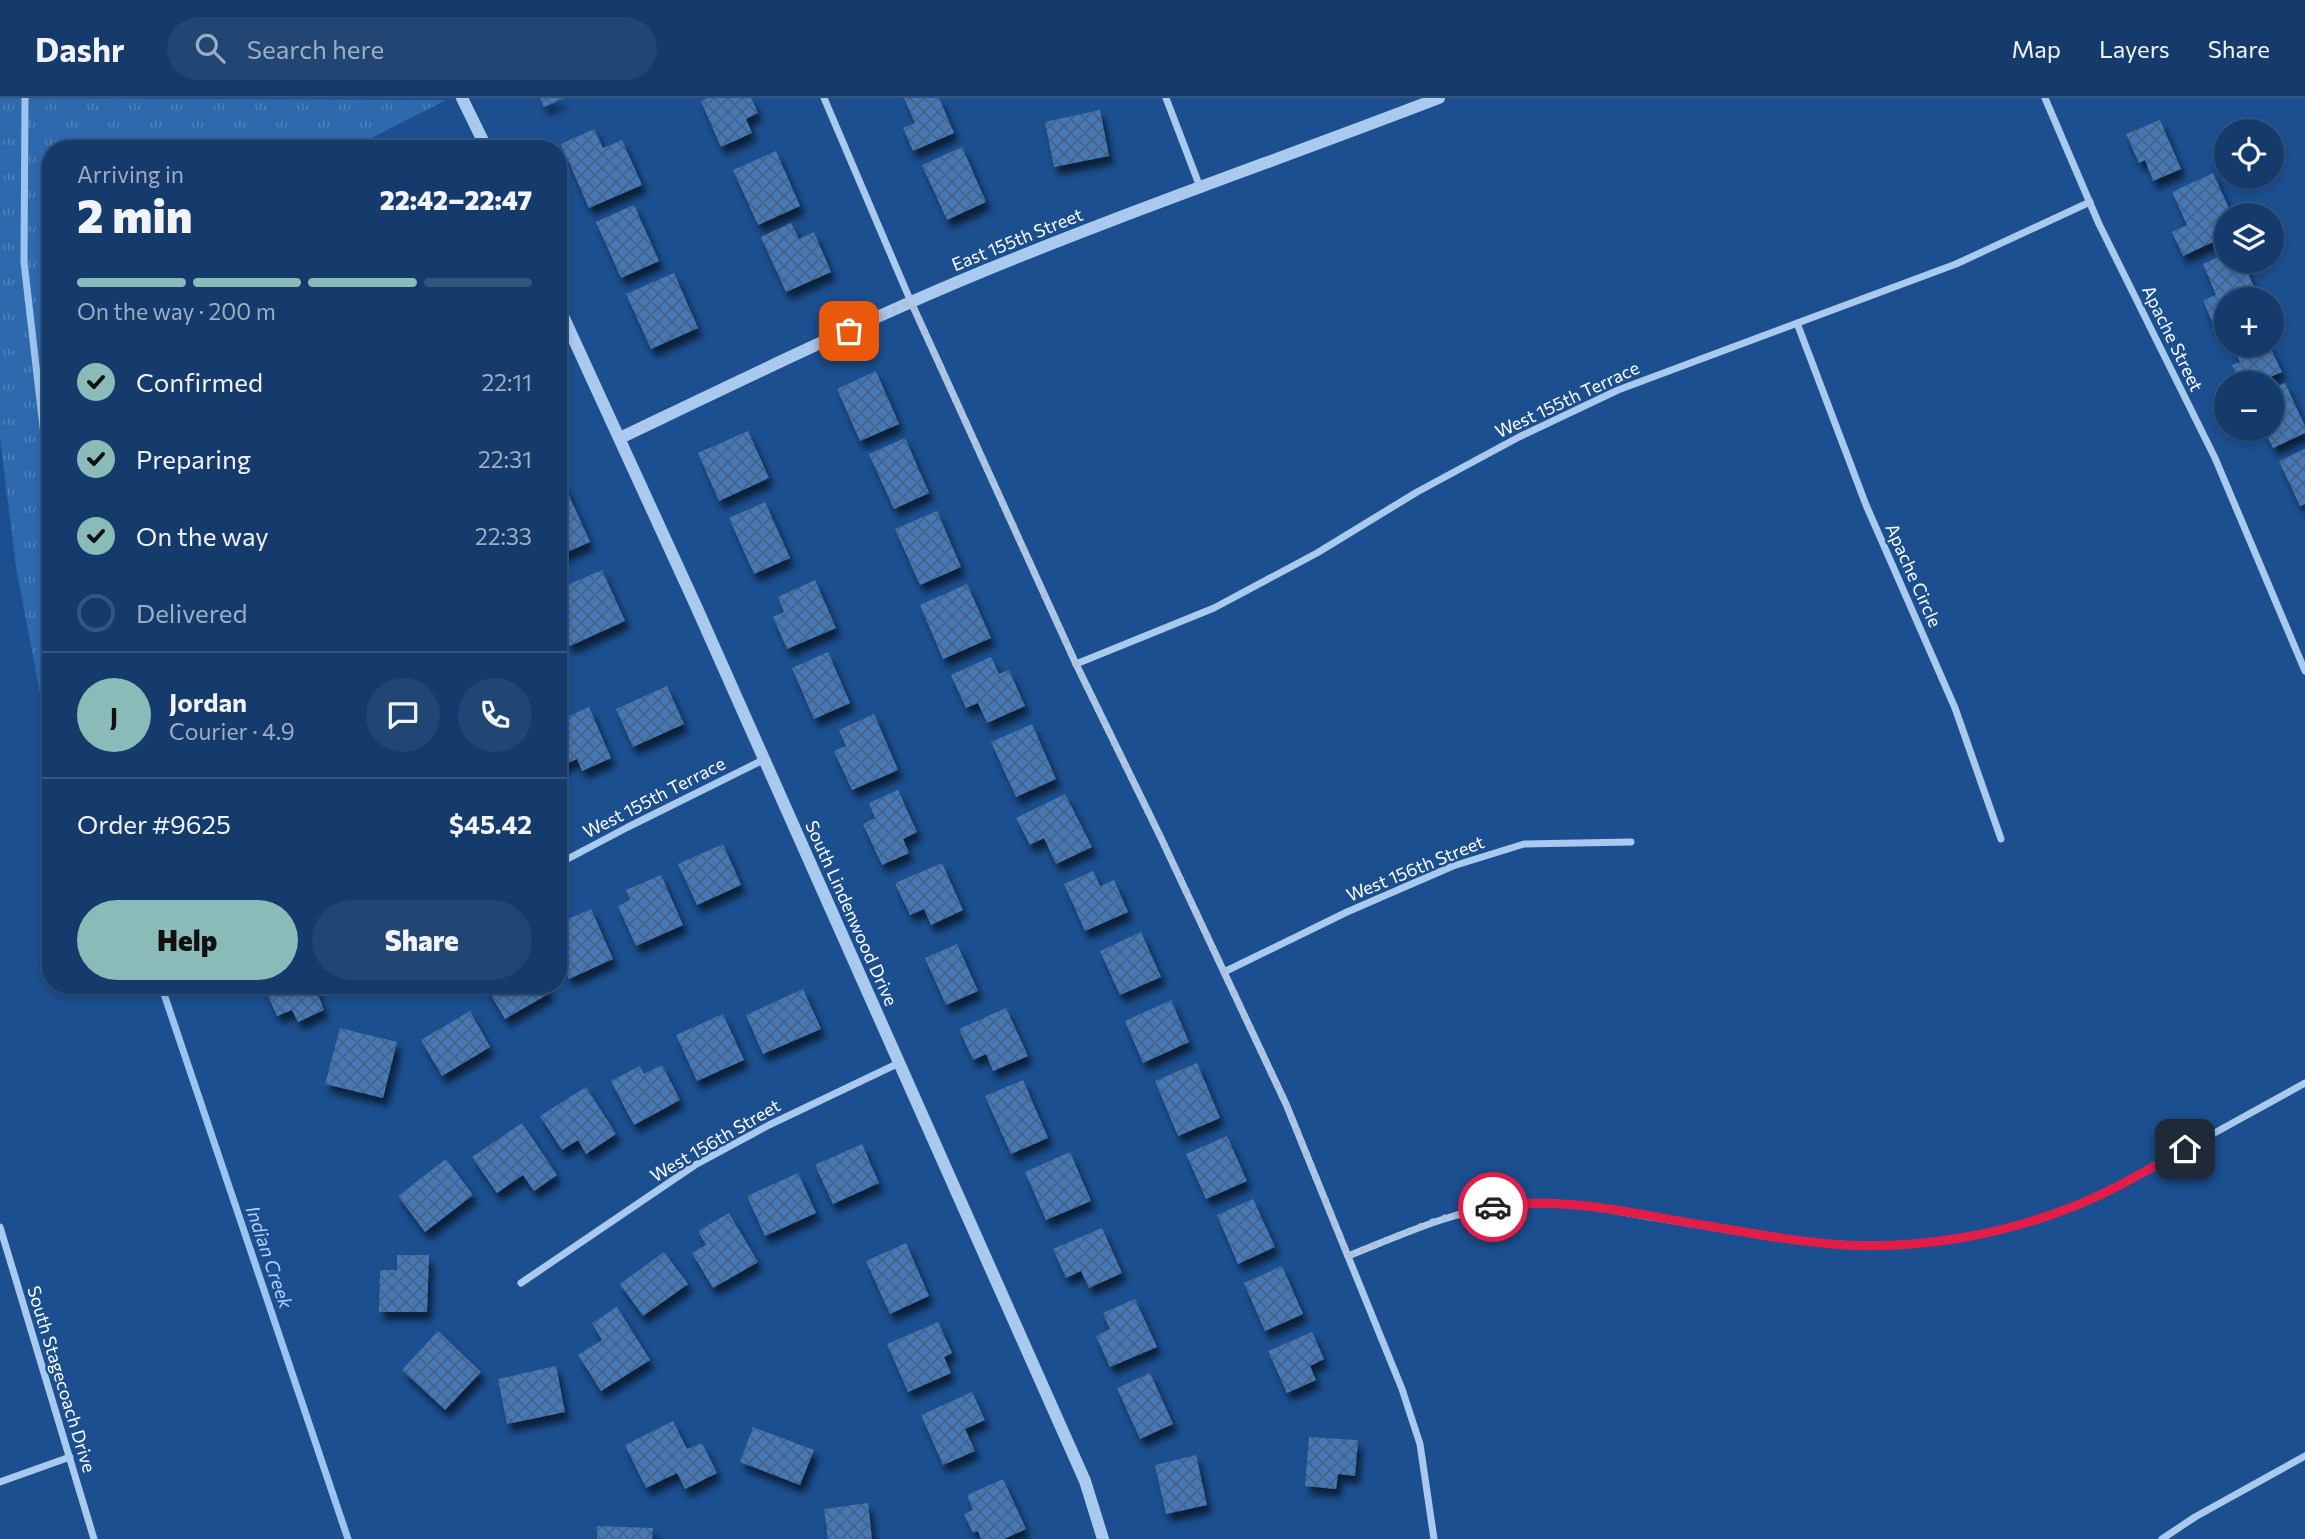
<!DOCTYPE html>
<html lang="en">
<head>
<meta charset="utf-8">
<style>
	:root { --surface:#143b6b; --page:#214673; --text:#f1f3f6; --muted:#9dadc1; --line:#33557e; --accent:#8bbbb9 }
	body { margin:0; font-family:Commissioner,sans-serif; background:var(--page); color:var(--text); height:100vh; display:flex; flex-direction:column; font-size:26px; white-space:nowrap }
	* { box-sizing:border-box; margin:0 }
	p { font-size:23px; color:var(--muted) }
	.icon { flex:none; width:38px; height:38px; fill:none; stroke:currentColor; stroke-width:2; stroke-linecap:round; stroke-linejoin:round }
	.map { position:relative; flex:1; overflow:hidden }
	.sheet { position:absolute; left:42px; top:42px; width:525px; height:854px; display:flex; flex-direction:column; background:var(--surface); border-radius:28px; box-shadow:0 4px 10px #0003,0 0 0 2px var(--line) }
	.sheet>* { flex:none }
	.buttons { position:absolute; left:2214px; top:21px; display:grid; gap:14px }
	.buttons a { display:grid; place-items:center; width:70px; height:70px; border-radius:50%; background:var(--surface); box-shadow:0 4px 10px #0003,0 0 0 2px var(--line); font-size:35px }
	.pin { position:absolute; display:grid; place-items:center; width:60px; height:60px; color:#fff; margin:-30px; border-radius:14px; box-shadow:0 4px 10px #0006 }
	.courier { position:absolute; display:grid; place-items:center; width:70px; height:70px; margin:-35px; border:5px solid #e11d48; border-radius:50%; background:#fff; color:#222; box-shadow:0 2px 9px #0007 }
	.overview em { font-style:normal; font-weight:800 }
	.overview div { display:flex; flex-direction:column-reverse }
	.overview { display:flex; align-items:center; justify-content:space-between; height:119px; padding:0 35px }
	h1 { font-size:46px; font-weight:800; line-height:52px }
	.bar { display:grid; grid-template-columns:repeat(4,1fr); gap:10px 7px; align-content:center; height:84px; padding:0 35px }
	.bar i { height:9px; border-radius:5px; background:var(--line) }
	.bar .selected { background:var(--accent) }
	.bar p { grid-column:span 4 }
	.line { display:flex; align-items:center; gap:18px; padding:0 35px; border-top:2px solid var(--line) }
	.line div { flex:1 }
	.round { display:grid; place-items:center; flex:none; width:74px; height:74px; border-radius:37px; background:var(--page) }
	ol { padding:0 35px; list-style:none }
	li { display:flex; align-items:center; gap:21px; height:77px }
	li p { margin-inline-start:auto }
	li .icon { padding:7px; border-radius:50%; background:var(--accent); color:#111; stroke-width:4 }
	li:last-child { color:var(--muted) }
	li i { width:38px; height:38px; border:4px solid var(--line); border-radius:50% }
	.button { display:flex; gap:14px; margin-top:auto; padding:14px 35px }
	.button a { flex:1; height:80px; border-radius:42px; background:var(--accent); color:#111; font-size:28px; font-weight:800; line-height:80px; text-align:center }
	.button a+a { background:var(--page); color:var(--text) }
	header { display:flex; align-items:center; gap:42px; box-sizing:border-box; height:98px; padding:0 35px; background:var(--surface); border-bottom:2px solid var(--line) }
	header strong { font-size:33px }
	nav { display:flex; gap:38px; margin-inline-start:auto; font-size:24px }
	.search { width:490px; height:63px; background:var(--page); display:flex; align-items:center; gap:18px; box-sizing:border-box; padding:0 24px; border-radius:38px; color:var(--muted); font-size:26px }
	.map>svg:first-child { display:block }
	.grass { fill:url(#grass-tufts) }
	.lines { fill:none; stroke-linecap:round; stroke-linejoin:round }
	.stream { stroke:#9cc4f0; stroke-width:7 }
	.building { fill:url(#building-cross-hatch); filter:url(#shadow) }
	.minor { stroke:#a9c9ee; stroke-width:7 }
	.tertiary { stroke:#a9c9ee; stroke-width:12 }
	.done { stroke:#afc1d8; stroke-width:7; stroke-dasharray:0 12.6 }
	.route { stroke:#e11d48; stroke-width:9 }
	.labels { text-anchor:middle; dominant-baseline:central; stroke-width:5; stroke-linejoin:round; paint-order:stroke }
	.street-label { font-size:18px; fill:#fff; stroke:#1b4f8f }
	.water-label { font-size:19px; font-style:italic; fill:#b5d3f5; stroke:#1b4f8f }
</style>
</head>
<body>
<header>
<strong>Dashr</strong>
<div class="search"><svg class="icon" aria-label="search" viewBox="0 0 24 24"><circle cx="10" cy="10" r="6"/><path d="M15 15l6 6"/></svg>Search here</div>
<nav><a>Map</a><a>Layers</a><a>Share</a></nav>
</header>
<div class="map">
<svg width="2305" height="1441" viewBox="0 0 2305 1441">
	<defs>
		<pattern id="grass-tufts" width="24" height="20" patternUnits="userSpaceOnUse" patternTransform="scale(1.75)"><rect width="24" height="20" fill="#2e69ad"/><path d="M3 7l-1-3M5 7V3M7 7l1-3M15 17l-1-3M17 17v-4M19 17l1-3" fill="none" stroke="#4d80b9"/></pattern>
		<pattern id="building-cross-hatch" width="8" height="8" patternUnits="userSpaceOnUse" patternTransform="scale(1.75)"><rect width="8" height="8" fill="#4478b7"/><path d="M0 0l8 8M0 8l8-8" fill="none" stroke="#486282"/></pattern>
		<filter id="shadow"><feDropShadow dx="4.5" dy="8" stdDeviation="3.5" flood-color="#0009"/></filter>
	</defs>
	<rect width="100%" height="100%" fill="#1b4f8f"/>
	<path class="grass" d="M 0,0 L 446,2 L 350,51 L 51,51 L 51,654 L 16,469 L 0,341 Z"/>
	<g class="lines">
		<g class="stream">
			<path d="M 25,0 L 24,164 L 51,398"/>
			<path d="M 161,887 L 348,1441"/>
		</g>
	</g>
	<g class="building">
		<path d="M 540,0 L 564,0 L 544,9 Z"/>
		<path d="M 708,0 L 751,0 L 758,15 L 746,21 L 752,35 L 721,49 L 701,3 Z"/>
		<path d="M 904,0 L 939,0 L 954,35 L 913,53 L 903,30 L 915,25 Z"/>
		<path d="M 1100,12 L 1109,58 L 1054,69 L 1045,24 Z"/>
		<path d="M 2160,22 L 2181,71 L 2153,83 L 2145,62 L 2139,65 L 2126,36 Z"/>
		<path d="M 594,31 L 603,50 L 622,42 L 642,87 L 589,110 L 561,46 Z"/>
		<path d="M 962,49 L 986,104 L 947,122 L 922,67 Z"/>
		<path d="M 776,53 L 800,108 L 758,127 L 733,72 Z"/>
		<path d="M 2213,75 L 2232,117 L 2226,117 L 2226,138 L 2183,158 L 2172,134 L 2187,127 L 2172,94 Z"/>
		<path d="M 634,107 L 659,163 L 621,180 L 596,124 Z"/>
		<path d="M 791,125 L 799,141 L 814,134 L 831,174 L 786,194 L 761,139 Z"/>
		<path d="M 2226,156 L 2226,163 L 2243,163 L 2259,201 L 2226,201 L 2226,223 L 2214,228 L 2203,202 L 2216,197 L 2203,166 Z"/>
		<path d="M 674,175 L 698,230 L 651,251 L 626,196 Z"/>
		<path d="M 2232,247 L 2269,247 L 2282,274 L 2256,285 L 2241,285 L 2232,267 L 2240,264 Z"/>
		<path d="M 876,273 L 899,326 L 860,343 L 837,291 Z"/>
		<path d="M 2285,285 L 2305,328 L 2305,335 L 2273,350 L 2264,331 L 2272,331 L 2272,291 Z"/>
		<path d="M 748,333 L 769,380 L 719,403 L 698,355 Z"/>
		<path d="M 905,340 L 929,395 L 894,411 L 869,356 Z"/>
		<path d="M 2305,351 L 2305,406 L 2300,408 L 2279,363 Z"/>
		<path d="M 563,384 L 590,444 L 558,458 L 558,386 Z"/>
		<path d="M 765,404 L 790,460 L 754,476 L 729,420 Z"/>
		<path d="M 937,413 L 961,469 L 920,487 L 895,431 Z"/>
		<path d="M 602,472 L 625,523 L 570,548 L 558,522 L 558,491 Z"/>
		<path d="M 815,482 L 836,530 L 787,551 L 773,519 L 784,514 L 778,499 Z"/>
		<path d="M 967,486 L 991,540 L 943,561 L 920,507 Z"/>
		<path d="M 828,554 L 850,605 L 814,621 L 792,570 Z"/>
		<path d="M 991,559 L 999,576 L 1009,572 L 1025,608 L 987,625 L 978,605 L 966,610 L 951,577 Z"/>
		<path d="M 667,588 L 684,626 L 633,649 L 616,611 Z"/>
		<path d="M 589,609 L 611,660 L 582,673 L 577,661 L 558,669 L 558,623 Z"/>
		<path d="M 874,616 L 898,672 L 852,692 L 834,653 L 846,648 L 839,632 Z"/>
		<path d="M 1032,626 L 1056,681 L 1016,699 L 991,644 Z"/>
		<path d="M 898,692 L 917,734 L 903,741 L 909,755 L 882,767 L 863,726 L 875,720 L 869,705 Z"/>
		<path d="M 1065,696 L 1092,749 L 1056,766 L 1044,740 L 1030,747 L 1016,720 Z"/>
		<path d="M 723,746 L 741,787 L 697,807 L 678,766 Z"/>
		<path d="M 942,765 L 963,812 L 931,827 L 924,811 L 910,817 L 895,785 Z"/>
		<path d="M 1093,773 L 1100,788 L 1114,782 L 1128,814 L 1085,833 L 1064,786 Z"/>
		<path d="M 661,777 L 683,827 L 636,848 L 618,808 L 630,802 L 626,792 Z"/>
		<path d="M 591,811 L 613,861 L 569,881 L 558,857 L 558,846 L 568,841 L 561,824 Z"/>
		<path d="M 1141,834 L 1161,879 L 1120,897 L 1100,853 Z"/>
		<path d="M 957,846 L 978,893 L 946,907 L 925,860 Z"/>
		<path d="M 263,887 L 314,887 L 324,912 L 298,924 L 292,912 L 277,918 Z"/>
		<path d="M 485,887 L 546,887 L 550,895 L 505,921 Z"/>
		<path d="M 803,891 L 821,931 L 763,956 L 746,917 Z"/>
		<path d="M 1171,902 L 1189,944 L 1143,965 L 1125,923 Z"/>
		<path d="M 1006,910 L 1028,958 L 993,973 L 986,956 L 973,962 L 959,931 Z"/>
		<path d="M 470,913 L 490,949 L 442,978 L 421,942 Z"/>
		<path d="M 723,916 L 744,962 L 697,983 L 676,937 Z"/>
		<path d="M 340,930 L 397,944 L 383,1000 L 325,986 Z"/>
		<path d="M 1197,965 L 1220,1020 L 1178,1038 L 1155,983 Z"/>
		<path d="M 662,967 L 680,1002 L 634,1027 L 611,983 L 640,968 L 644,976 Z"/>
		<path d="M 1023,982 L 1048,1040 L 1011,1056 L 985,998 Z"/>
		<path d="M 586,989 L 616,1036 L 586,1056 L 578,1042 L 562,1052 L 540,1018 Z"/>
		<path d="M 522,1025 L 557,1077 L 534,1093 L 523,1077 L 497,1095 L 472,1059 Z"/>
		<path d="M 1227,1038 L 1247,1083 L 1206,1101 L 1186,1056 Z"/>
		<path d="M 862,1046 L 879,1085 L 833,1106 L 815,1067 Z"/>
		<path d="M 1070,1054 L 1091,1103 L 1046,1122 L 1025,1074 Z"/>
		<path d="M 446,1061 L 473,1097 L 425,1134 L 398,1098 Z"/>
		<path d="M 798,1075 L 816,1115 L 765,1138 L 747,1098 Z"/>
		<path d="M 1253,1101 L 1275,1149 L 1238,1166 L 1217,1117 Z"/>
		<path d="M 729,1115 L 758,1164 L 713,1190 L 692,1155 L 706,1147 L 698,1133 Z"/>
		<path d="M 1102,1130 L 1122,1175 L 1089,1190 L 1081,1173 L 1066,1180 L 1053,1151 Z"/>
		<path d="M 906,1145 L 929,1198 L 890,1216 L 866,1163 Z"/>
		<path d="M 664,1154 L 688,1186 L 643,1218 L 620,1186 Z"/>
		<path d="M 397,1157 L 429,1157 L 427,1214 L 379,1214 L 380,1172 L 397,1172 Z"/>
		<path d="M 1282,1168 L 1303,1216 L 1265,1233 L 1244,1185 Z"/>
		<path d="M 1135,1201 L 1157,1249 L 1110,1269 L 1096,1238 L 1110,1231 L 1103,1215 Z"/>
		<path d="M 617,1209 L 650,1262 L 601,1293 L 578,1257 L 602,1242 L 592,1225 Z"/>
		<path d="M 938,1224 L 952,1255 L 944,1259 L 951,1275 L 908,1294 L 887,1246 Z"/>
		<path d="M 438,1233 L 481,1274 L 445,1312 L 402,1272 Z"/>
		<path d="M 1312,1234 L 1324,1261 L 1310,1268 L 1316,1282 L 1287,1295 L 1268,1253 Z"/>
		<path d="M 556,1268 L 565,1314 L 507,1326 L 498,1281 Z"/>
		<path d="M 1150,1275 L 1173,1326 L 1140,1341 L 1117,1290 Z"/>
		<path d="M 972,1294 L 985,1322 L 965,1331 L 975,1353 L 943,1367 L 921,1317 Z"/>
		<path d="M 673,1323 L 687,1351 L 702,1345 L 717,1375 L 685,1391 L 677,1375 L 646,1390 L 625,1347 Z"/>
		<path d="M 753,1329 L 814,1352 L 800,1387 L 740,1364 Z"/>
		<path d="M 1309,1339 L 1358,1342 L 1355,1378 L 1338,1376 L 1336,1391 L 1305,1388 Z"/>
		<path d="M 1196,1357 L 1207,1407 L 1166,1416 L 1155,1367 Z"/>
		<path d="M 1003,1381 L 1026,1431 L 1004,1441 L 981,1441 L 978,1433 L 973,1435 L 964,1416 L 973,1412 L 967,1397 Z"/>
		<path d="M 868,1405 L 872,1441 L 828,1441 L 824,1411 Z"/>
		<path d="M 597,1428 L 653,1430 L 652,1441 L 597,1441 Z"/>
	</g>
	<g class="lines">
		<g class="minor">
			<path d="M 824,0 L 911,204 L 1076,566 L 1161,740 L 1286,1006 L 1402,1291 L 1420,1346 L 1434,1441"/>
			<path d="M 1166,0 L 1200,89"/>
			<path d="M 2045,0 L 2099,126 L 2215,360 L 2305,573"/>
			<path d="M 1797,225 L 1866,407 L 1955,610 L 2001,741"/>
			<path d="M 1076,566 L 1214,510 L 1317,455 L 1417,394 L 1519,339 L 1618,292 L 1956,166 L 2090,104"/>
			<path d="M 558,766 L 628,729 L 765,661"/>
			<path d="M 1224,874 L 1347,814 L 1453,768 L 1524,746 L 1631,744"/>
			<path d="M 0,1129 L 94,1441"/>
			<path d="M 1348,1158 C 1401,1137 1452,1113 1509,1106 C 1555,1101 1600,1110 1645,1118 C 1727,1131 1809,1150 1892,1147 C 1953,1145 2014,1131 2072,1109 C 2106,1096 2139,1077 2171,1059 C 2216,1034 2260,1010 2305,985"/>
			<path d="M 521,1185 L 695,1067 L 769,1027 L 899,965"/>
			<path d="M 0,1384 L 70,1359"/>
			<path d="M 2162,1441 L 2195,1419 L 2305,1358"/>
		</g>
		<g class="tertiary">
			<path d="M 462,0 L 487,51"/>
			<path d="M 558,207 L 696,508 L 1085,1383 L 1103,1441"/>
			<path d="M 620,340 C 731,287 842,233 955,185 C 1114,118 1278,62 1439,0"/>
		</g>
	</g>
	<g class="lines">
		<path class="done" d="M 849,233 L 911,204 L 1076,566 L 1161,740 L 1286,1006 L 1348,1158 L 1440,1121 L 1493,1109"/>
		<path class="route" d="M 1493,1109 C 1563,1097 1634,1116 1703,1127 C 1750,1135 1797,1144 1844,1147 C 1921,1151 2001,1137 2072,1109 C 2112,1094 2148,1071 2185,1051"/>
	</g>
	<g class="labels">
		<g class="street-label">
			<text transform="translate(1017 141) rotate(-22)">East 155th Street</text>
			<text transform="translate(2173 240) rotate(64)">Apache Street</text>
			<text transform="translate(1567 301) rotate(-25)">West 155th Terrace</text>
			<text transform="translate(1914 477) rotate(66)">Apache Circle</text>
			<text transform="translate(654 699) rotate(-27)">West 155th Terrace</text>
			<text transform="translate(1415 770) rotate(-22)">West 156th Street</text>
			<text transform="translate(852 815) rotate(66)">South Lindenwood Drive</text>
			<text transform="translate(715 1042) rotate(-30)">West 156th Street</text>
			<text transform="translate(62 1281) rotate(73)">South Stagecoach Drive</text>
		</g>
		<g class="water-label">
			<text transform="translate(270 1159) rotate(71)">Indian Creek</text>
		</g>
	</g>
</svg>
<div class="buttons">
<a><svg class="icon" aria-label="locate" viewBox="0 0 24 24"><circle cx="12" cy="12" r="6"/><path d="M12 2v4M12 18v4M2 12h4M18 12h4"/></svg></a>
<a><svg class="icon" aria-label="layers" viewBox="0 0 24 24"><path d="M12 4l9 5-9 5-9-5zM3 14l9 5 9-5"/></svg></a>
<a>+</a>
<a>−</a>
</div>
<div class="pin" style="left:849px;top:233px;background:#ea580c"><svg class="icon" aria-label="bag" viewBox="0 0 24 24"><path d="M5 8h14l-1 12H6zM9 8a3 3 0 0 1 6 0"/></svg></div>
<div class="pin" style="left:2185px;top:1051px;background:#1f2937"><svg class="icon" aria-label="home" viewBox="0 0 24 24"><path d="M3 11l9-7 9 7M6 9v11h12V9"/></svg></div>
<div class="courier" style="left:1493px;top:1109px"><svg class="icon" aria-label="car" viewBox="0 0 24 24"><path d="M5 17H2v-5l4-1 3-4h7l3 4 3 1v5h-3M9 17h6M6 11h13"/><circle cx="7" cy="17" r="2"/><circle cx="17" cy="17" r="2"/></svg></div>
<section class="sheet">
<div class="overview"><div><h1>2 min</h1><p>Arriving in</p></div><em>22:42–22:47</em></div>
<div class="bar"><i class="selected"></i><i class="selected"></i><i class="selected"></i><i></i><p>On the way · 200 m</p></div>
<ol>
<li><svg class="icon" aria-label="check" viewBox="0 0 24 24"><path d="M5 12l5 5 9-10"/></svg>Confirmed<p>22:11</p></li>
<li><svg class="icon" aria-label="check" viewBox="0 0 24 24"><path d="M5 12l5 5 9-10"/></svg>Preparing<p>22:31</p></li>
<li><svg class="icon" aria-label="check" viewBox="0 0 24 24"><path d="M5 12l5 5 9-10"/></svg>On the way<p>22:33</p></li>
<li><i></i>Delivered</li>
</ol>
<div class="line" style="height:126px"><b class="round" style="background:var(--accent);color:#111">J</b><div><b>Jordan</b><p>Courier · 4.9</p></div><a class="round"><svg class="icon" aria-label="chat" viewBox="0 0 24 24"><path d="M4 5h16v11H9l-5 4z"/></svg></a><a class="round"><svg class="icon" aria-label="phone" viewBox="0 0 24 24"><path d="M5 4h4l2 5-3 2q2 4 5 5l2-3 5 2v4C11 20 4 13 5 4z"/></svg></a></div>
<div class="line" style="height:91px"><div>Order #9625</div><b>$45.42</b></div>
<div class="button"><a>Help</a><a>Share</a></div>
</section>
</div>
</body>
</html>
